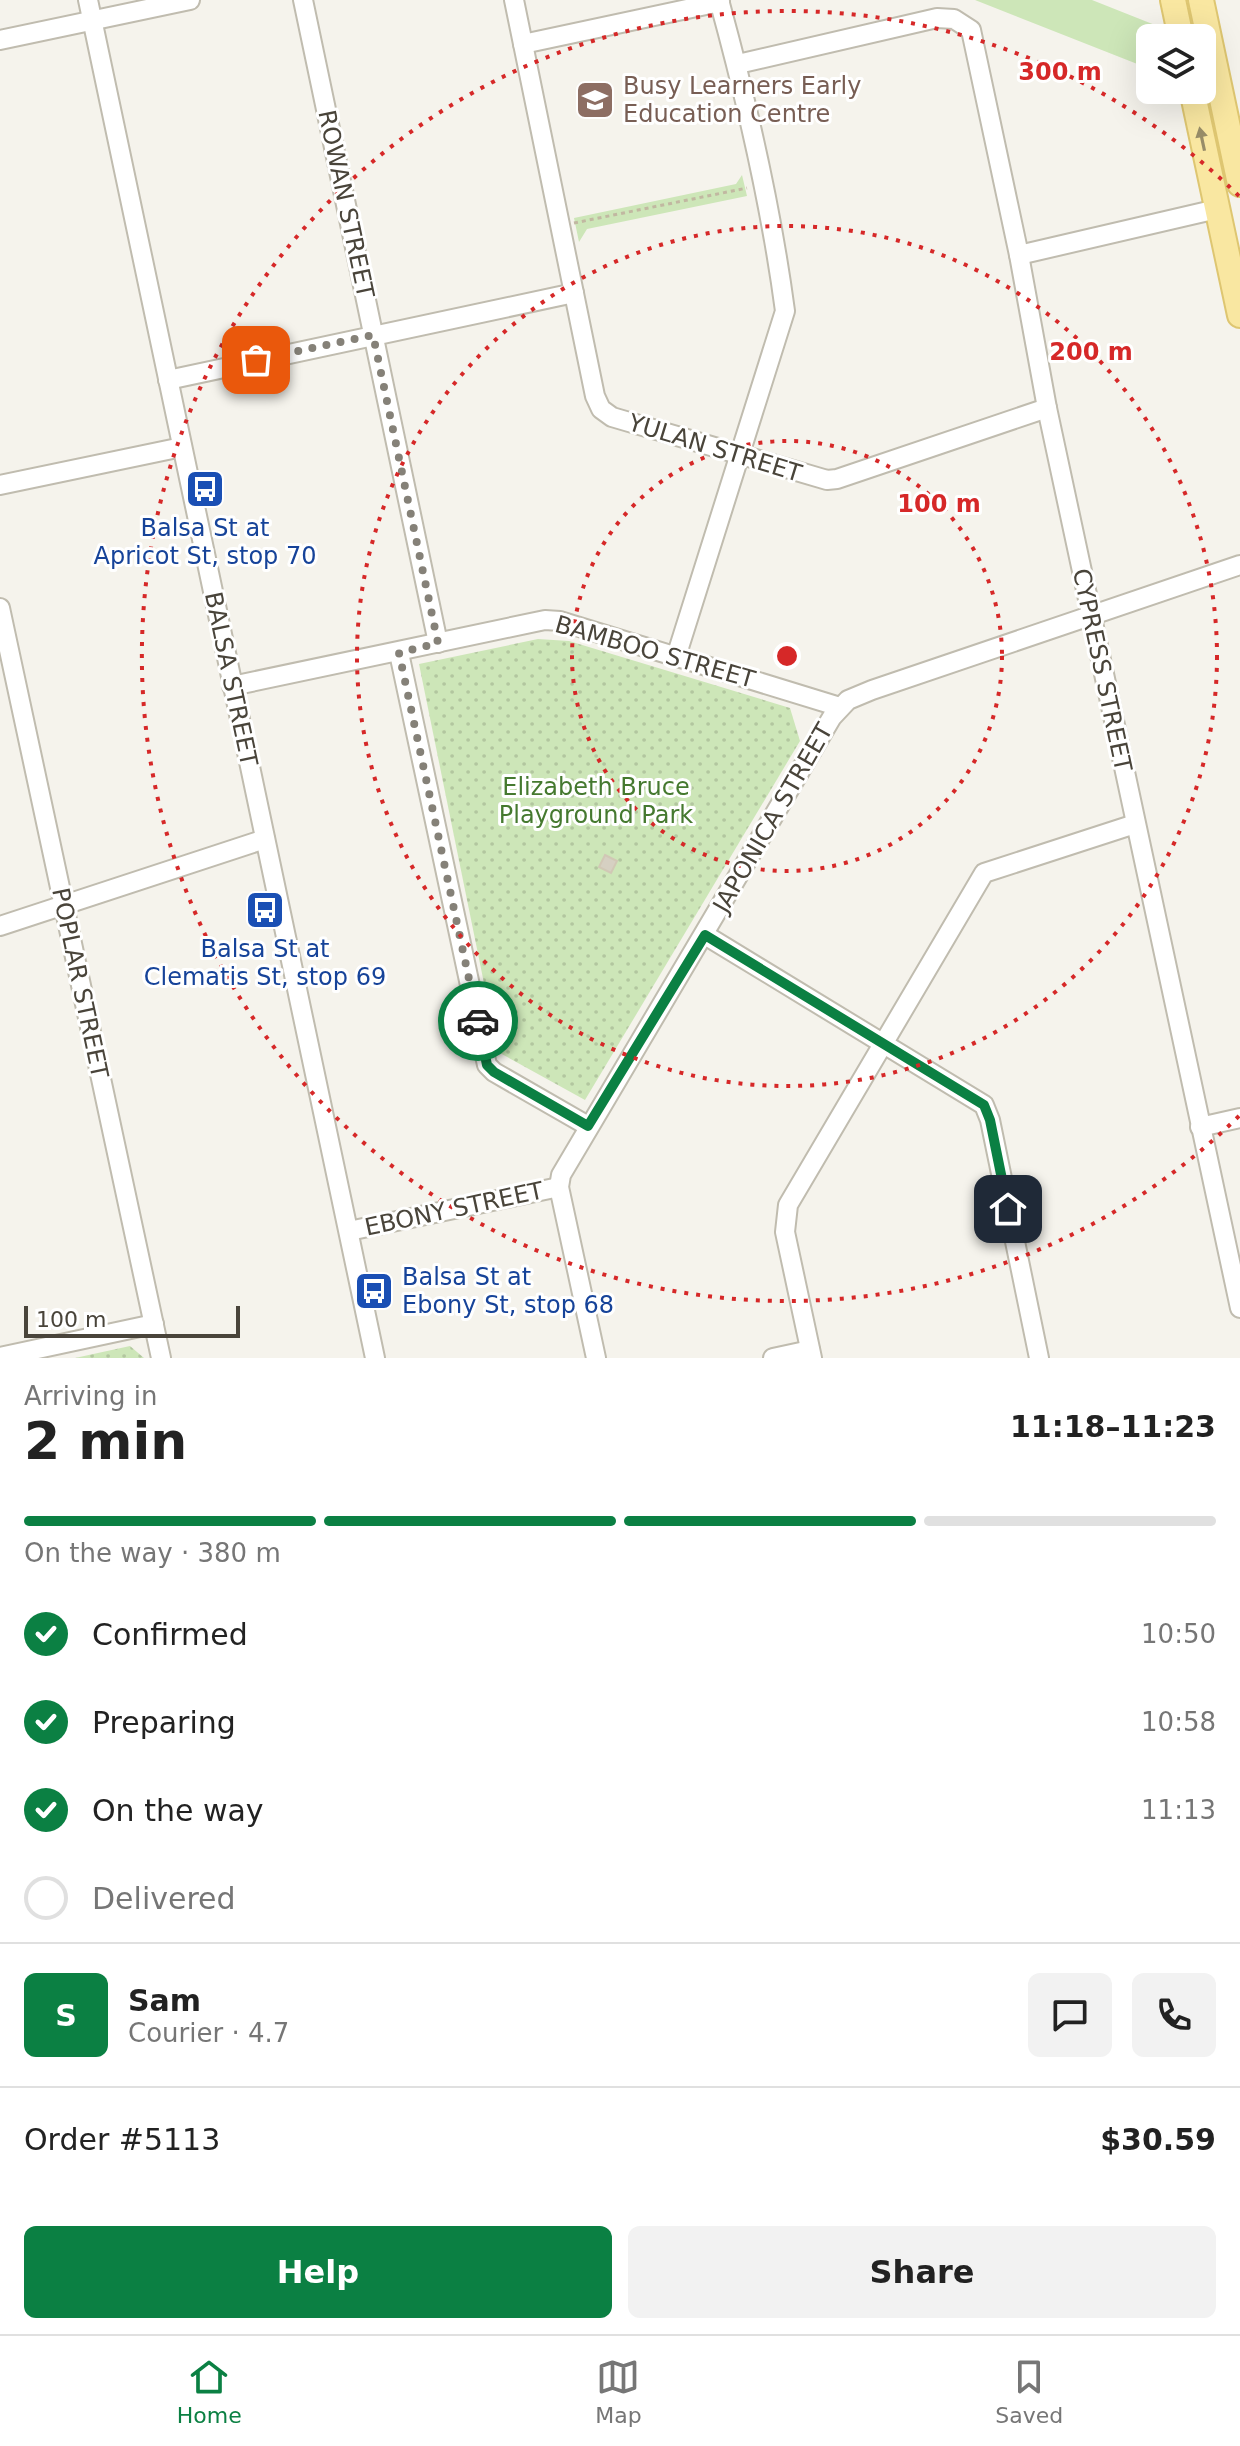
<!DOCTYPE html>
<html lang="en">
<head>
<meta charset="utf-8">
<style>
	:root { --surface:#fff; --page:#f2f2f2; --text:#222; --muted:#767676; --line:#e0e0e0; --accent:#0b8043 }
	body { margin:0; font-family:"DejaVu Sans",sans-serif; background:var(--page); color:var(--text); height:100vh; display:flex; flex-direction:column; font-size:30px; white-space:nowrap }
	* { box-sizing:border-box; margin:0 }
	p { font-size:26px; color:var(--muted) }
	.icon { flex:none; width:44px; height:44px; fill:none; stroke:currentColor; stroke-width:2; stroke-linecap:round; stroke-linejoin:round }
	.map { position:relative; height:1358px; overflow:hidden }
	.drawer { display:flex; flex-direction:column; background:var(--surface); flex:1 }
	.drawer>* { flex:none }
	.controls { position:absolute; left:1136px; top:24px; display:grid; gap:16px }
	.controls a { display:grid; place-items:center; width:80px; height:80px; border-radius:12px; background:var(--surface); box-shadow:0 8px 32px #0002; font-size:40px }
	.scale { position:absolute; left:24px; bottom:20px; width:216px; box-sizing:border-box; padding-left:8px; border:4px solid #49443a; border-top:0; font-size:22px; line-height:28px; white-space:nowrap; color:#49443a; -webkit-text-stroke:6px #fff; paint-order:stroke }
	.pin { position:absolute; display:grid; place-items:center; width:68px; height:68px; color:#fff; margin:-34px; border-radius:16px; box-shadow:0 4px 12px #0006 }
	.courier { position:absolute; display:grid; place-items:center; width:80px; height:80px; margin:-40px; border:6px solid #0b8043; border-radius:50%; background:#fff; color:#222; box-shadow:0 2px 10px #0007 }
	.headline em { font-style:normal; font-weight:800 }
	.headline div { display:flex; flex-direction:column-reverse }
	.headline { display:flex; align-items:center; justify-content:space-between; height:136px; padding:0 24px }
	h1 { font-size:52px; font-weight:800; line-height:60px }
	.bar { display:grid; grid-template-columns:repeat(4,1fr); gap:12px 8px; align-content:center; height:96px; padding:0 24px }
	.bar i { height:10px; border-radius:6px; background:var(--line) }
	.bar .selected { background:var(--accent) }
	.bar p { grid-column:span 4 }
	.line { display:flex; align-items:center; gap:20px; padding:0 24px; border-top:2px solid var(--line) }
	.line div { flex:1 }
	.round { display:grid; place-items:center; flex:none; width:84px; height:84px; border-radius:12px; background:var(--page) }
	ol { padding:0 24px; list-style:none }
	li { display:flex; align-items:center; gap:24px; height:88px }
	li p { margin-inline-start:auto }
	li .icon { padding:8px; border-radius:50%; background:var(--accent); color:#fff; stroke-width:4 }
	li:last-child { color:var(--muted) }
	li i { width:44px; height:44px; border:4px solid var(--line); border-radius:50% }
	.button { display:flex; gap:16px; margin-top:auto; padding:16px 24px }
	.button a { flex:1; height:92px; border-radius:12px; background:var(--accent); color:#fff; font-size:32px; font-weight:800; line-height:92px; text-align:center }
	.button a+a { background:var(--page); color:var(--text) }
	.tab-bar { display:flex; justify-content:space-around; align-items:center; height:112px; border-top:2px solid var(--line); background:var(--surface); font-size:22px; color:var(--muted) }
	.tab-bar a { display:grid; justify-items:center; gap:4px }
	.tab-bar .selected { color:var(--accent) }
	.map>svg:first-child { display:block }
	.grass { fill:#cde6b8 }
	.park { fill:url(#park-dots) }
	.building { fill:#d6d0c2; stroke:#d1c8b5; stroke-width:2 }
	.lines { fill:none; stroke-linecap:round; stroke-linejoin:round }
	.minor-casing { stroke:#c0bcaf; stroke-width:22 }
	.major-casing { stroke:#dec671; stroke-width:28 }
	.path { stroke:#c1b8a1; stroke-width:3; stroke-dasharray:4 4; stroke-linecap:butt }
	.minor { stroke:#fff; stroke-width:18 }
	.major { stroke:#f9e7a1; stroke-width:24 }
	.oneway { fill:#988d68 }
	.done { stroke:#858178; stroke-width:8; stroke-dasharray:0 14.4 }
	.route { stroke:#0b8043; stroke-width:10 }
	.ring { fill:none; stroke:#d62828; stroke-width:4; stroke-dasharray:4 8 }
	.labels { text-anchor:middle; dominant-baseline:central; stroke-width:6; stroke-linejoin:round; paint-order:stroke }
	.education-label { font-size:24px; fill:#785e54; stroke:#fff; text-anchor:start }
	.street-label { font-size:24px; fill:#49443a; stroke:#fff }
	.transit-label { font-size:24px; fill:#164399; stroke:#fff }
	.park-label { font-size:24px; fill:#45792f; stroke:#fff }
	.centre { fill:#d62828; stroke:#fff; stroke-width:4 }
	.ring-label { font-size:24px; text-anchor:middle; font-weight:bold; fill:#d62828; stroke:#fff; stroke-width:6; stroke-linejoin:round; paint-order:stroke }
</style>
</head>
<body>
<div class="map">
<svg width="1240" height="1358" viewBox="0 0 1240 1358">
	<defs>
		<pattern id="park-dots" width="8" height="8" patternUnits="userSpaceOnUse" patternTransform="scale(2)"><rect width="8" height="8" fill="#cde6b8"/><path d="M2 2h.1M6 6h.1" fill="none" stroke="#b2c69f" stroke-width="1.8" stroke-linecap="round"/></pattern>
	</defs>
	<rect width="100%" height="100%" fill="#f5f3ec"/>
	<g class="grass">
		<path d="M 975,0 L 1092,0 L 1160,27 L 1163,38 L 1150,38 L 1150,69 Z"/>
		<path d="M 742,175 L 747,196 L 587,229 L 579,242 L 574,218 L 736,184 Z"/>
	</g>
	<g class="park">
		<path d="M 538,639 L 569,641 L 790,708 L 800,741 L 585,1100 L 498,1052 L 419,664 Z"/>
		<path d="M 130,1346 L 144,1358 L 75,1358 Z"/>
	</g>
	<path class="building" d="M 605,855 L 617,861 L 611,873 L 599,867 Z"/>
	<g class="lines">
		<g class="minor-casing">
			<g id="minor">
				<path d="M 88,0 L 375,1358"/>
				<path d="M 303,0 L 438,643"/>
				<path d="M 514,0 L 595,396 L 601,409 L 612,417 L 827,480 L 837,479 L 1047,408"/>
				<path d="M 0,40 L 190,0"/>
				<path d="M 523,44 L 720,2"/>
				<path d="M 738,64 L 937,18 L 954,19 L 971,30 L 1019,255 L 1047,408 L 1240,1308"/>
				<path d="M 1019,255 L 1217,209"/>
				<path d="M 168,380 L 574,293"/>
				<path d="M 0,485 L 182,447"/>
				<path d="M 0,608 L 161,1358"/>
				<path d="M 399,653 L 487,1065 L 494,1072 L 588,1126"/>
				<path d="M 676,657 L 785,311 C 771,206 747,102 719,0"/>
				<path d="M 232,686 L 545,620 L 560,621 L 840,707"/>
				<path d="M 0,926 L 265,839"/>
				<path d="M 705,935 L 984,1105 L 990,1120 L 1039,1358"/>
				<path d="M 1200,1127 L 1240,1118"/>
				<path d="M 349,1231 L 559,1187"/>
				<path d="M 0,1357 L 154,1324"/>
				<path d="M 596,1358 L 559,1187 L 561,1175 L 832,717 L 848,700 L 872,690 L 1240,565"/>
				<path d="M 773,1358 L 810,1350"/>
				<path d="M 812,1358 L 785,1232 L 788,1205 L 984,873 L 1135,824"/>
			</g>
		</g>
		<g class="major-casing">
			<g id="major">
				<path d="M 1173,0 L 1181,38"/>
				<path d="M 1201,0 L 1240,184"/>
				<path d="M 1192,90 L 1240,315"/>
			</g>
		</g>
		<path class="path" d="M 574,223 L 747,188"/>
		<use href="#minor" class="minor"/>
		<use href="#major" class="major"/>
	</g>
	<defs><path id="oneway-solid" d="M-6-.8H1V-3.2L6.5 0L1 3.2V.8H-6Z" transform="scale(2)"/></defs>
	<use class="oneway" href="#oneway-solid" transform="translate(1202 139) rotate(-102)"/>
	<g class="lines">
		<path class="done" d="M 256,360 L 373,335 L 438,643 L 399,653 L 478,1021"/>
		<path class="route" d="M 478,1021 L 487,1065 L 494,1072 L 588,1126 L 705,935 L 984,1105 L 990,1120 L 1008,1209"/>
	</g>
	<g class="ring">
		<circle cx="787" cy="656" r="215"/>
		<circle cx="787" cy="656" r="430"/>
		<path d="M1239 1116A645 645 0 1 1 1239 196"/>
	</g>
	<defs>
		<g id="school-square" transform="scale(2)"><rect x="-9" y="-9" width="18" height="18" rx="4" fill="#8d6e63" stroke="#fff"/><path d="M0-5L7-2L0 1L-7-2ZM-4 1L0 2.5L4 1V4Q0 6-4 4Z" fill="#fff"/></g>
		<g id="bus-square" transform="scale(2)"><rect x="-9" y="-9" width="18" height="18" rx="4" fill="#1a4fb4" stroke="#fff"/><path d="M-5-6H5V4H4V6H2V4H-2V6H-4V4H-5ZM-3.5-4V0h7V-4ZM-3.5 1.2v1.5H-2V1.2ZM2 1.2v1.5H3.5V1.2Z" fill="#fff"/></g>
	</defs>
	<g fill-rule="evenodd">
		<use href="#school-square" x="595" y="100"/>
		<use href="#bus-square" x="205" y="489"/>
		<use href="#bus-square" x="265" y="910"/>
		<use href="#bus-square" x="374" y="1291"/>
	</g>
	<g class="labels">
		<g class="education-label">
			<text x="623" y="86">Busy Learners Early<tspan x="623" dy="28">Education Centre</tspan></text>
		</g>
		<g class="street-label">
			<text transform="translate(346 204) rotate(78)">ROWAN STREET</text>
			<text transform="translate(715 448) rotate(17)">YULAN STREET</text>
			<text transform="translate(655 652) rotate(16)">BAMBOO STREET</text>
			<text transform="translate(1102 670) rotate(78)">CYPRESS STREET</text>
			<text transform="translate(231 679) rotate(78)">BALSA STREET</text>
			<text transform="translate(773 818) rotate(-60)">JAPONICA STREET</text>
			<text transform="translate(80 983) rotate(78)">POPLAR STREET</text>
			<text transform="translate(454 1209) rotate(-12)">EBONY STREET</text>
		</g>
		<g class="transit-label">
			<text x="205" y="528">Balsa St at<tspan x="205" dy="28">Apricot St, stop 70</tspan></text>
			<text x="265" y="949">Balsa St at<tspan x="265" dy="28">Clematis St, stop 69</tspan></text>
			<text x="402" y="1277" text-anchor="start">Balsa St at<tspan x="402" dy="28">Ebony St, stop 68</tspan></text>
		</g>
		<g class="park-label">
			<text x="596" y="787">Elizabeth Bruce<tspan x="596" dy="28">Playground Park</tspan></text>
		</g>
	</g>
	<circle cx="787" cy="656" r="12" class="centre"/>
	<g class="ring-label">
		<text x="1060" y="80">300 m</text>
		<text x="1091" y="360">200 m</text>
		<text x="939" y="512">100 m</text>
	</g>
</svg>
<div class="controls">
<a><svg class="icon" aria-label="layers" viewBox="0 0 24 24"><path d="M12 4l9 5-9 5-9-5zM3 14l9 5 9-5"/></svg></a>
</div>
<div class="scale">100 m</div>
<div class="pin" style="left:256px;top:360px;background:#ea580c"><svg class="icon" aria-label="bag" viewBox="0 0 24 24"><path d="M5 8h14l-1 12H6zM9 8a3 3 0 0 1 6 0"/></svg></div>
<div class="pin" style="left:1008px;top:1209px;background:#1f2937"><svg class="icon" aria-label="home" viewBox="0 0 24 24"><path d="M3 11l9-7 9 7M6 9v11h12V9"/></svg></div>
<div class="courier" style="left:478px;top:1021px"><svg class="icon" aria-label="car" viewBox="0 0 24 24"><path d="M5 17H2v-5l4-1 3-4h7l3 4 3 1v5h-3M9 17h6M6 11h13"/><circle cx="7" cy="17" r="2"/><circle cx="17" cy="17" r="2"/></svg></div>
</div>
<section class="drawer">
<div class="headline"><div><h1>2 min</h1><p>Arriving in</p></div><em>11:18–11:23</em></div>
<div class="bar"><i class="selected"></i><i class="selected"></i><i class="selected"></i><i></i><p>On the way · 380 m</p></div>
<ol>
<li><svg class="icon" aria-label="check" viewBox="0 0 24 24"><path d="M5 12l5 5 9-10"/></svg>Confirmed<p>10:50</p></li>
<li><svg class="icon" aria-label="check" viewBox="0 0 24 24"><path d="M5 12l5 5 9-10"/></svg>Preparing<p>10:58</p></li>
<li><svg class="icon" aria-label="check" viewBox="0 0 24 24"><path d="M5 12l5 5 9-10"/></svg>On the way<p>11:13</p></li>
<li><i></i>Delivered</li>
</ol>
<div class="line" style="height:144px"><b class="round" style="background:var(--accent);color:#fff">S</b><div><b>Sam</b><p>Courier · 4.7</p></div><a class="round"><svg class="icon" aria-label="chat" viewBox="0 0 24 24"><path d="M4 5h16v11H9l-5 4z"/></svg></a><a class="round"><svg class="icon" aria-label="phone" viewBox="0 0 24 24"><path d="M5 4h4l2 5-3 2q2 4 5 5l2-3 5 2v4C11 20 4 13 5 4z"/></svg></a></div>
<div class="line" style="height:104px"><div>Order #5113</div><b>$30.59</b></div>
<div class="button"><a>Help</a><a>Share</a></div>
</section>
<nav class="tab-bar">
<a class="selected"><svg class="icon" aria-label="home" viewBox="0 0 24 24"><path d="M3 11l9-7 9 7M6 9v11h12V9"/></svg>Home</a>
<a><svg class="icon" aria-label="map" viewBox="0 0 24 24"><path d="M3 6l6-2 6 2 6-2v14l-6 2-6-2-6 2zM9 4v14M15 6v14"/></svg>Map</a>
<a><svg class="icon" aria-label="saved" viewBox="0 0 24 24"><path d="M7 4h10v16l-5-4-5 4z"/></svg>Saved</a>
</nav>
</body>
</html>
